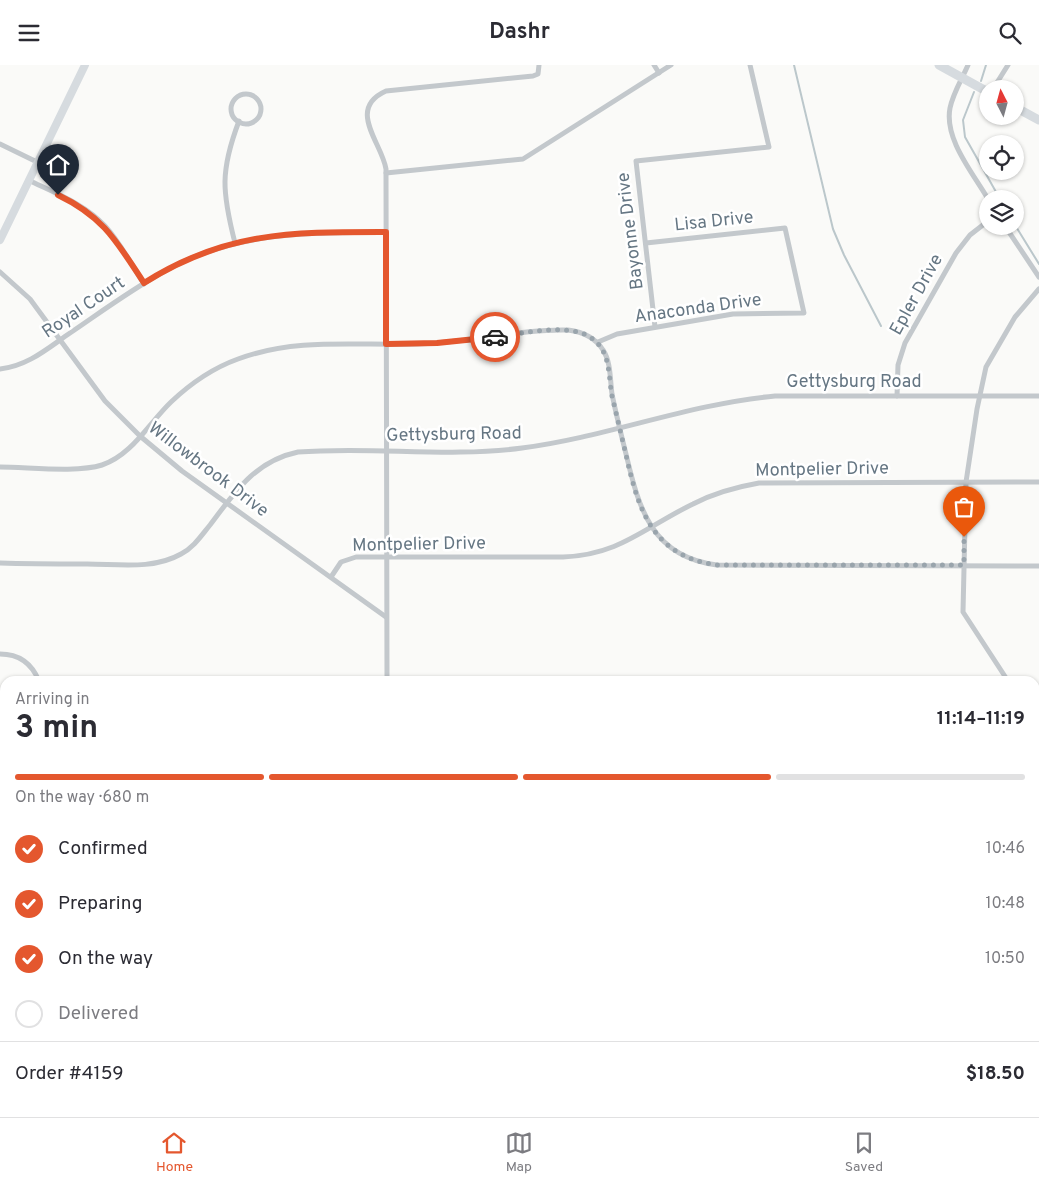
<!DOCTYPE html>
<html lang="en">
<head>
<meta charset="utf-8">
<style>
	:root { --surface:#fff; --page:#f7f7f7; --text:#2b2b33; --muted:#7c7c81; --line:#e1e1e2; --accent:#e4572e }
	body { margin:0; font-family:Overpass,sans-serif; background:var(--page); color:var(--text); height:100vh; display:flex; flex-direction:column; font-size:19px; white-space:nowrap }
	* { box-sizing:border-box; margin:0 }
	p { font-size:16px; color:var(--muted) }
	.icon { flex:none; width:28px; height:28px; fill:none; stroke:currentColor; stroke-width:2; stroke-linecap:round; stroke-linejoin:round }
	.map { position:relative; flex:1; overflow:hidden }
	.sheet { position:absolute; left:0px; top:611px; width:1040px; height:441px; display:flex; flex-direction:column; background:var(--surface); border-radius:15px 15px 0 0; box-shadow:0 1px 4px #0004 }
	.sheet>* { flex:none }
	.needle { width:32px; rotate:354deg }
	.fabs { position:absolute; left:979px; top:15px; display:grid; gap:10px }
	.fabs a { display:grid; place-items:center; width:45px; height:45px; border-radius:50%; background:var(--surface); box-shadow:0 1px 4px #0004; font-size:25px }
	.pin { position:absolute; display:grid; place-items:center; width:42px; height:42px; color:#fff; margin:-51px -21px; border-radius:50% 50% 50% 0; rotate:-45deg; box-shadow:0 0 5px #0007 }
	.pin .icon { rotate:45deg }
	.courier { position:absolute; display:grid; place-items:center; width:50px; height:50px; margin:-25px; border:4px solid #e4572e; border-radius:50%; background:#fff; color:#222; box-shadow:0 1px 6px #0007 }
	.head em { font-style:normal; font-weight:700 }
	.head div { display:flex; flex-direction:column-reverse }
	.head { display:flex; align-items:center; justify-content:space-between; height:85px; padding:0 15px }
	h1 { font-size:32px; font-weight:700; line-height:38px }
	.bar { display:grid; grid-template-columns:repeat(4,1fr); gap:8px 5px; align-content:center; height:60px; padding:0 15px }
	.bar i { height:6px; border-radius:4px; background:var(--line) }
	.bar .on { background:var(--accent) }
	.bar p { grid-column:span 4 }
	.line { display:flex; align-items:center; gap:12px; padding:0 15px; border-top:1px solid var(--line) }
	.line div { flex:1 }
	ol { padding:0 15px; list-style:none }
	li { display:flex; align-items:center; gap:15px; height:55px }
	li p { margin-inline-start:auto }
	li .icon { padding:5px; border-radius:50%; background:var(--accent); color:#fff; stroke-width:4 }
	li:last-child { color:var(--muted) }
	li i { width:28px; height:28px; border:2px solid var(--line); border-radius:50% }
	header { display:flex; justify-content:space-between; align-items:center; height:65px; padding:0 15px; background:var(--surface); font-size:22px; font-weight:700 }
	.dock { display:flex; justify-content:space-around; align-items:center; height:70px; border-top:1px solid var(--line); background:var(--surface); font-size:14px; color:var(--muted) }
	.dock a { display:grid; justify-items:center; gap:2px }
	.dock .on { color:var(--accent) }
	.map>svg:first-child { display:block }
	.built { fill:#e8e9e9 }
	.green { fill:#dadfd7 }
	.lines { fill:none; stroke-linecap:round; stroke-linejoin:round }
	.stream { stroke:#bbc7cb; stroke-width:2 }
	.street { stroke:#c3c8cc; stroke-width:5 }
	.secondary { stroke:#d6dbdf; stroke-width:8 }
	.primary { stroke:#d6dbdf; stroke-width:9 }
	.done { stroke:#99a4ac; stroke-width:5; stroke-dasharray:0 9 }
	.route { stroke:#e4572e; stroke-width:6 }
	.labels { text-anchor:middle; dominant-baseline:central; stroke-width:5; stroke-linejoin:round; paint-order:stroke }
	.street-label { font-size:18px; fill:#657683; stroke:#fff }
</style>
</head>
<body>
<header><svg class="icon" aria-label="menu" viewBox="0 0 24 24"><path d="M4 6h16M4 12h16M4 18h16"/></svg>Dashr<svg class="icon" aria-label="search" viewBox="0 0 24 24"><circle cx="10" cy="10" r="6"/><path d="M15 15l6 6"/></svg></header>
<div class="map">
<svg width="1039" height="1052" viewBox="0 0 1039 1052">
	<rect width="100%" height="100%" fill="#fafaf8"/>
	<path class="built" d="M 5,703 L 5,779 L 0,775 L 0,708 Z"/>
	<path class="green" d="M 0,639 L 5,641 L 5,684 L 0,689 Z"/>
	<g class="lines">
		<g class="stream">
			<path d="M 794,0 L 833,164 L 844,190 L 881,261"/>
			<path d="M 981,16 L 986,0"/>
			<path d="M 974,27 L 963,55 L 965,72 L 1000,134"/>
			<path d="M 1015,160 L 1039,199"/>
			<path d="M 0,667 L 5,668"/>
		</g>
		<g class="street">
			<path d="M 654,0 L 659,8"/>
			<path d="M 968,0 C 962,14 953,28 950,43 C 944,74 973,108 988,134"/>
			<path d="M 993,24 L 1008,0"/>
			<circle cx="246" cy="44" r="15"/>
			<path d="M 0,79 L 37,97"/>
			<path d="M 386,108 L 523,94 L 671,0"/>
			<path d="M 28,115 C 55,128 85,139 105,161 C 120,177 131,199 144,219"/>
			<path d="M 1005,161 L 1039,212"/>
			<path d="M 235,178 C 222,127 220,106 239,56"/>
			<path d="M 0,207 L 30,234 L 105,336 L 140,371 L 182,406 L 386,552"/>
			<path d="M 655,262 L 636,96 L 769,82 L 750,0"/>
			<path d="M 598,277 L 617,269 L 733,249 L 804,248 L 785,163 L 646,178"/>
			<path d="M 0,304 C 28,301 48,283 70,268 C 101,247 132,224 165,206 C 236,166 307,168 386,167"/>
			<path d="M 897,331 L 898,300 L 905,278 L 956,188 L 970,170 L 988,156"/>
			<path d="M 0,402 C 28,402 77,408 102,400 C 132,390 149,358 171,337 C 190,319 213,303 238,294 C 302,270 369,283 436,278 C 480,275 525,264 568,265 C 583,267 595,272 603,285 C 611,297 610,315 612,329 C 616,349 621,369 626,389 C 639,444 652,492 717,500 L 1039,501"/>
			<path d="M 0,498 C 29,499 58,499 87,499 C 118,499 153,505 181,489 C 194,482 201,471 210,460 C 235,427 255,396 298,387 C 372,381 448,393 522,383 C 607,372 688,339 775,331 L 1039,331"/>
			<path d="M 331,512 L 341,497 L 356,492 L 563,492 C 620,490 645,462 693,439 C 714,428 736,422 759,418 L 1039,417"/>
			<path d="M 0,589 C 19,589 32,599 39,616"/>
			<path d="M 387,616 L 386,104 C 382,78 346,44 386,26 L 533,11 L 538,9 L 539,0"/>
			<path d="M 1008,616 L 963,547 L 966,417 L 977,344 L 986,302 L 1015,252 L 1039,224"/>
			<path d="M 1035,713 L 1039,713"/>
			<path d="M 0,781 L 5,785"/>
			<path d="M 1035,808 L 1039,808"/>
			<path d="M 1035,926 L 1039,889"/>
			<path d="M 1035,1023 L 1039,1023"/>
			<path d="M 436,1048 L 436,1052"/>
			<path d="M 868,1048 L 868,1052"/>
			<path d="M 77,1052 L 78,1048"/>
			<path d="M 291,1052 L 291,1048"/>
			<path d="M 649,1052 L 649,1048"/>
			<path d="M 781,1052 L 781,1048"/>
			<path d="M 1007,1052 L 1008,1048"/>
		</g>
		<g class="secondary">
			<path d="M 0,175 L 85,0"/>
			<path d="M 1035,638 L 1039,638"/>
			<path d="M 0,698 L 5,693"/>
		</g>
		<g class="primary">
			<path d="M 939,0 L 988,27"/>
			<path d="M 1015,42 L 1039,55"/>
		</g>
	</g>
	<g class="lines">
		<path class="done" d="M 495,272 C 520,269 566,258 588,271 C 611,283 608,309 612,331 C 617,352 622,373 627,394 C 639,448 655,492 717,500 L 964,500 L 964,472"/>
		<path class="route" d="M 58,130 C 104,152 117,177 144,218 C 226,166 293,167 386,167 L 386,279 L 437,278 L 495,272"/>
	</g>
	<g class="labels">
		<g class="street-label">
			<text transform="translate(714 157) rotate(-6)">Lisa Drive</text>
			<text transform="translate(631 166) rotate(-97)">Bayonne Drive</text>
			<text transform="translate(917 230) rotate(-61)">Epler Drive</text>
			<text transform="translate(84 243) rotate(-34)">Royal Court</text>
			<text transform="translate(698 244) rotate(-8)">Anaconda Drive</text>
			<text x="854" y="317">Gettysburg Road</text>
			<text transform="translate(454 370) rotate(-1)">Gettysburg Road</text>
			<text transform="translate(208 405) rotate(37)">Willowbrook Drive</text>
			<text transform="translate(822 405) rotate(-1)">Montpelier Drive</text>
			<text transform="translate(419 480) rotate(-1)">Montpelier Drive</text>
		</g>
	</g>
</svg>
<div class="fabs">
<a><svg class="needle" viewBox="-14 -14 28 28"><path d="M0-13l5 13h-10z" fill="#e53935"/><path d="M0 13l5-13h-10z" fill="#7c7c81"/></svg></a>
<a><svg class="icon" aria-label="locate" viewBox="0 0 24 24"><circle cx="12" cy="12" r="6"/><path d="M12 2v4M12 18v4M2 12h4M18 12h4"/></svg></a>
<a><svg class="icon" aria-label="layers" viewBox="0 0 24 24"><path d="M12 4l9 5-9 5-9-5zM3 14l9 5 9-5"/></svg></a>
</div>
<div class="pin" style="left:964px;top:472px;background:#ea580c"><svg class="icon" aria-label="bag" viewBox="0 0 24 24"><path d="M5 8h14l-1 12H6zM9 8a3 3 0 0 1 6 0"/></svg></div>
<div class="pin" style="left:58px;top:130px;background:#1f2937"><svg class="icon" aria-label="home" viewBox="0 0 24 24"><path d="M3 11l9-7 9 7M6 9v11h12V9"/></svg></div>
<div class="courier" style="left:495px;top:272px"><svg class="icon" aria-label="car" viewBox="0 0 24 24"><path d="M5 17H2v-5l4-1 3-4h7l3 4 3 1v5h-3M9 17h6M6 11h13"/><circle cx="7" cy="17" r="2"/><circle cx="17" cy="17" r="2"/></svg></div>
<section class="sheet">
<div class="head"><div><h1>3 min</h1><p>Arriving in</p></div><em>11:14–11:19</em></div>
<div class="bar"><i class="on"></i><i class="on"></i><i class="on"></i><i></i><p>On the way · 680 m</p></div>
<ol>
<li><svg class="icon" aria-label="check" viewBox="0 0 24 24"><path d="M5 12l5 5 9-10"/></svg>Confirmed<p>10:46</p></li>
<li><svg class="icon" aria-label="check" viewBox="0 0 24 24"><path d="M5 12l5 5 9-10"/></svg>Preparing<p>10:48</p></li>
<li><svg class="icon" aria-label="check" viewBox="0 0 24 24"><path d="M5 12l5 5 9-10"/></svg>On the way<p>10:50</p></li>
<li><i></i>Delivered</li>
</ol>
<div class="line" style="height:65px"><div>Order #4159</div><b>$18.50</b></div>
</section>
</div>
<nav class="dock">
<a class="on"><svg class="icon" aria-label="home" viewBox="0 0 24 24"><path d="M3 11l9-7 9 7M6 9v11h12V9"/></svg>Home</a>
<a><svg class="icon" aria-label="map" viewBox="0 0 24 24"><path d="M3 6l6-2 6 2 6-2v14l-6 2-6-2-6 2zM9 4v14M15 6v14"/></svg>Map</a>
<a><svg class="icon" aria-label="saved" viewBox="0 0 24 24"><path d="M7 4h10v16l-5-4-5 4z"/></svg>Saved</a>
</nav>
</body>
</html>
